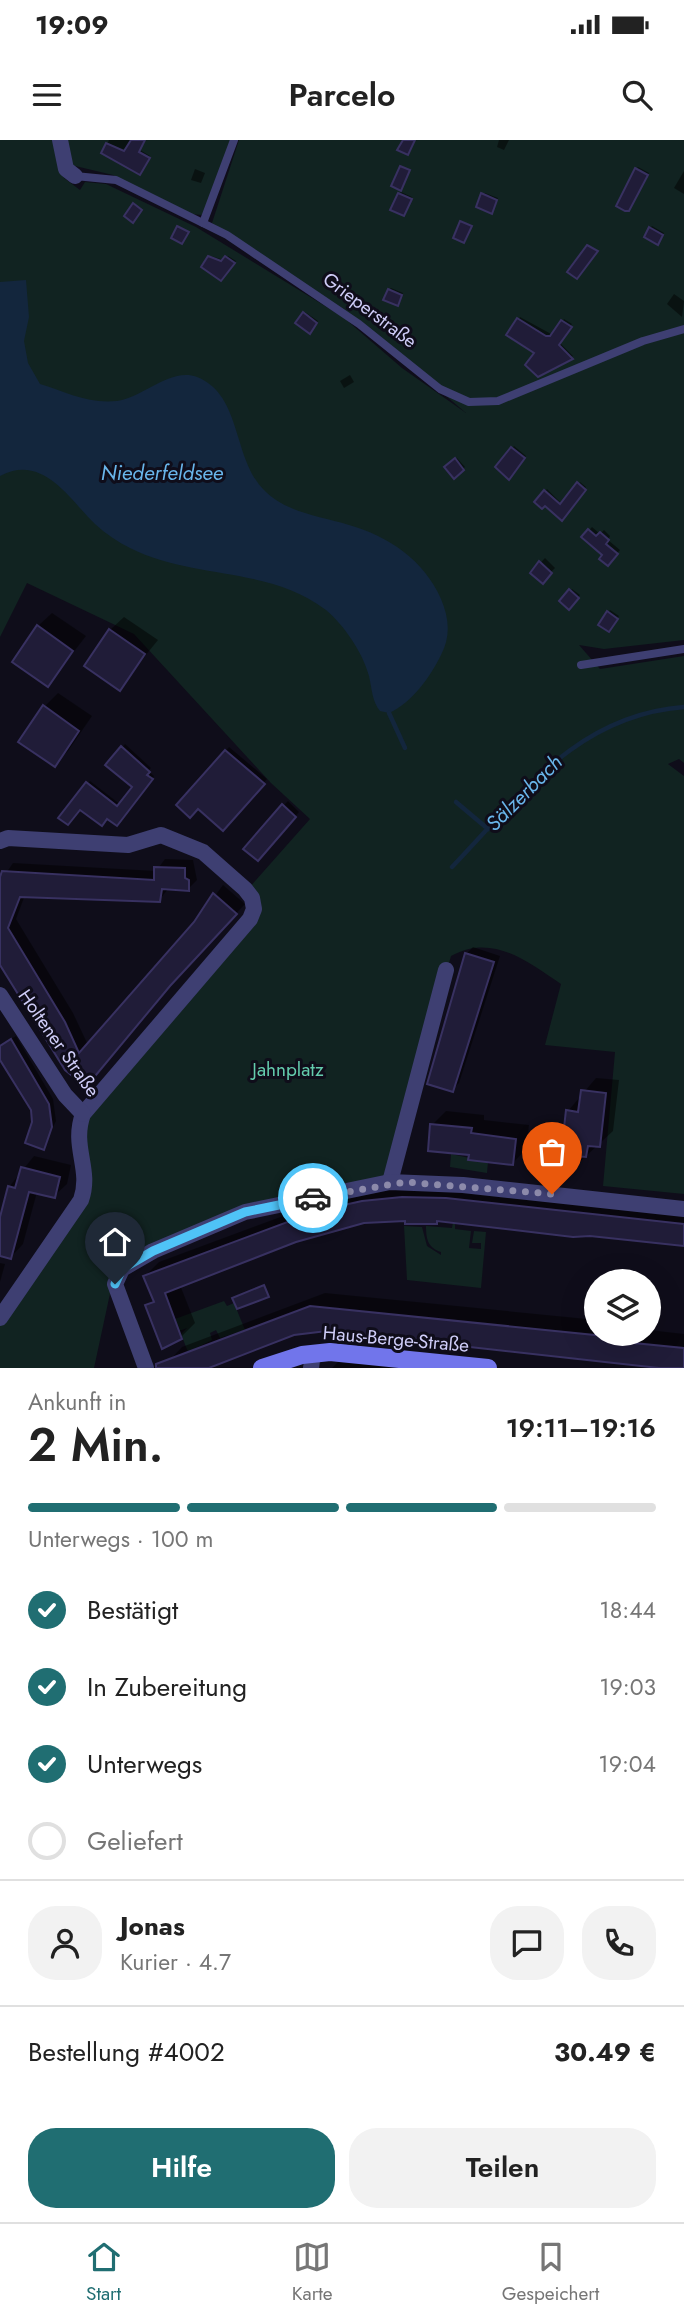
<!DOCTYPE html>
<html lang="de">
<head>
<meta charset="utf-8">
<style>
	:root { --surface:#fff; --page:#f2f2f2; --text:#222; --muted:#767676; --line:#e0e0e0; --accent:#206e72 }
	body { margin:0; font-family:Jost,sans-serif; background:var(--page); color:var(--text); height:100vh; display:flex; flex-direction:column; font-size:26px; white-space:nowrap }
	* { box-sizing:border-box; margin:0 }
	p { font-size:23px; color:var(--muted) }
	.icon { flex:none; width:38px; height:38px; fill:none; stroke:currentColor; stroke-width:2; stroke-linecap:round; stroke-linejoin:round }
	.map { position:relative; height:1228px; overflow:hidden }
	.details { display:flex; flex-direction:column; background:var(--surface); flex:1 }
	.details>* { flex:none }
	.tools { position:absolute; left:584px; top:1129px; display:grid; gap:14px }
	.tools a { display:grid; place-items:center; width:77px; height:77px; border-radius:50%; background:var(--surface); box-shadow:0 7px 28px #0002; font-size:35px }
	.pin { position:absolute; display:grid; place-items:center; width:60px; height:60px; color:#fff; margin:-72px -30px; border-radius:50% 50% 50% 0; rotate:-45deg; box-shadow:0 0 7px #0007 }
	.pin .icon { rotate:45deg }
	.courier { position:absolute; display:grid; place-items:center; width:70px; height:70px; margin:-35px; border:5px solid #4fc3f7; border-radius:50%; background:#fff; color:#222; box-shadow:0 2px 9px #0007 }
	.overview em { font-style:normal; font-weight:600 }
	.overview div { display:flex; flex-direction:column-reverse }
	.overview { display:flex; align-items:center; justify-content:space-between; height:119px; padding:0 28px }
	h1 { font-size:46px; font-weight:600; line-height:52px }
	.bar { display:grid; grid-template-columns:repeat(4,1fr); gap:10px 7px; align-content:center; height:84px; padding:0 28px }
	.bar i { height:9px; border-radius:5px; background:var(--line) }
	.bar .on { background:var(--accent) }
	.bar p { grid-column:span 4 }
	.line { display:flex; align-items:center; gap:18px; padding:0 28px; border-top:2px solid var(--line) }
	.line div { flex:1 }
	.round { display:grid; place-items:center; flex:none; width:74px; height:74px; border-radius:28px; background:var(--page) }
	ol { padding:0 28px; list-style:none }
	li { display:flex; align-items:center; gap:21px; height:77px }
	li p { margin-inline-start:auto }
	li .icon { padding:7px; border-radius:50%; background:var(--accent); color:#fff; stroke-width:4 }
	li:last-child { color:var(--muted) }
	li i { width:38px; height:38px; border:4px solid var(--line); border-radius:50% }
	.action { display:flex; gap:14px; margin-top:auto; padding:14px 28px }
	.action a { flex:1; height:80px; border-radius:28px; background:var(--accent); color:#fff; font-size:28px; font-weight:600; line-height:80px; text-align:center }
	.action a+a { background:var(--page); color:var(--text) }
	.status { display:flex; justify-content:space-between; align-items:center; height:49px; padding:0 35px; background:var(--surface); direction:ltr }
	.status svg { height:19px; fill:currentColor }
	header { display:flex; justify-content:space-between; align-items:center; height:91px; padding:0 28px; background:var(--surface); font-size:32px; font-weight:600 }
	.dock { display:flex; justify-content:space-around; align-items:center; height:98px; border-top:2px solid var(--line); background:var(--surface); font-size:19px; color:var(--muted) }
	.dock a { display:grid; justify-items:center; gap:4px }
	.dock .on { color:var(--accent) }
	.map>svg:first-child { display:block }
	.green { fill:#112321 }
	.water { fill:#13263d }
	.shadow { fill:#0007 }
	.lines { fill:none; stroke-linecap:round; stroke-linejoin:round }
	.stream { stroke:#13263d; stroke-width:4.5 }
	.building { fill:#201c38; stroke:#383161; stroke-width:2 }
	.service { stroke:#3e3f72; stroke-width:8 }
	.minor { stroke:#3e3f72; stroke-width:16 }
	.secondary { stroke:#7175eb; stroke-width:18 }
	.done { stroke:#8c8aaa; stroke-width:7; stroke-dasharray:0 12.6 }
	.route { stroke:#4fc3f7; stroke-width:9 }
	.labels { text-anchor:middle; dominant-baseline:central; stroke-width:6; stroke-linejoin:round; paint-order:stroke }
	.street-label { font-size:19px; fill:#cfcdf8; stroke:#0f0d1a }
	.park-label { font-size:19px; fill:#64ccad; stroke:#0f0d1a }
	.water-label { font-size:21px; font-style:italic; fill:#69b5ea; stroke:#0f0d1a }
</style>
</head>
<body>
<div class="status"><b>19:09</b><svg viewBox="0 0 49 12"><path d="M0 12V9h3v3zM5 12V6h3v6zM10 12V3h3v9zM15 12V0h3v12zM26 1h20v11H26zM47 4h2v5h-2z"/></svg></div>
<header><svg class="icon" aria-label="menu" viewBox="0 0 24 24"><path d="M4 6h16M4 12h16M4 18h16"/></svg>Parcelo<svg class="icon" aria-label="search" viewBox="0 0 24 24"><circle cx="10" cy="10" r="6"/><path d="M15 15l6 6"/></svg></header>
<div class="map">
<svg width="684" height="1228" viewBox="0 0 684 1228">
	<rect width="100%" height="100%" fill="#0f0d1a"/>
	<g class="green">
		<path d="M 0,0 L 54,0 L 64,38 L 80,50 L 85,42 L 106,44 L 196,87 L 343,177 L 402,228 L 466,273 L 357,180 L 212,83 L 239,0 L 684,0 L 684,500 L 604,509 L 579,505 L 600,529 L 684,516 L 684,623 L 679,619 L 668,624 L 684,636 L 684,1054 L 603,1046 L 615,912 L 545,905 L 561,844 C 527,821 492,793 451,816 L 389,1037 L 304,1051 L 244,1070 L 155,1108 L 111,1149 L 94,1228 L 0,1228 L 0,1183 L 83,1060 L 85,976 L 252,780 L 248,749 L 310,679 L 271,643 L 134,494 L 27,443 L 0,497 Z"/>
		<path d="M 66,0 L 232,0 L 202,75 L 190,74 L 113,35 L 71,25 Z"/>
		<path d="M 451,1014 L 488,1022 L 487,1033 L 450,1027 Z"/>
		<path d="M 453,1082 L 455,1082 L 455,1089 L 471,1091 L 469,1108 L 481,1109 L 481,1103 L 472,1103 L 474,1091 L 486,1092 L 481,1148 L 407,1140 L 404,1086 L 422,1087 L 427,1106 L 441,1115 L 441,1112 C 428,1108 426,1099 426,1086 L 452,1088 Z"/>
		<path d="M 224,1161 L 227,1166 L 234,1163 L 245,1190 L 220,1198 L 216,1190 L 210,1193 L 212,1200 L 188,1212 L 181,1194 L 187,1188 L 179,1191 L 175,1179 Z"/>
	</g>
	<path class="water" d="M 26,140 L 29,177 L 24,201 L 28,223 L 40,244 C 67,252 87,264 117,261 C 143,258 170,227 197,237 C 243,255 232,321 266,352 C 288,373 320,376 349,385 C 388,396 424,420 441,459 C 449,478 451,496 441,515 C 430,537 412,563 389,573 L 380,571 C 372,561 372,549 369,536 C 363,513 344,485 326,470 C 269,426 193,440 130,408 C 118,402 106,394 95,384 C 70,360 43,313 0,336 L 0,142 Z"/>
	<g class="shadow">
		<path d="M 109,0 L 146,0 L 140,10 L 150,16 L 142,31 L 104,12 Z"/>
		<path d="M 499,0 L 509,0 L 504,10 L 497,7 Z"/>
		<path d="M 638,27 L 649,33 L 631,67 L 636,29 Z"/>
		<path d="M 195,29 L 205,33 L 201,43 L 191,40 Z"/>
		<path d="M 684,31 L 684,54 L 674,48 Z"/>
		<path d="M 401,52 L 412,57 L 405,73 L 399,54 Z"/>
		<path d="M 485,53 L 498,58 L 493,70 L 483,54 Z"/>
		<path d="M 652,86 L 664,93 L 659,101 L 650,88 Z"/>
		<path d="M 211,116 L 224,120 L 228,116 L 236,121 L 220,139 Z"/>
		<path d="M 391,148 L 403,153 L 399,162 L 389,150 Z"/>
		<path d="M 674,154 L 684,161 L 682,177 L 667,164 Z"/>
		<path d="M 305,172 L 318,181 L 310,192 L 297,182 Z"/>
		<path d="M 520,177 L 553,195 L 564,179 L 572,184 L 559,202 L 573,216 L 538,235 L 537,213 L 509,194 Z"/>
		<path d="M 350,235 L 354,242 L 344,248 L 340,241 Z"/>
		<path d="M 514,306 L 526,316 L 509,338 L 497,327 Z"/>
		<path d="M 457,318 L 465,327 L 454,336 L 447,327 Z"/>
		<path d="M 580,342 L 586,347 L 562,379 L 545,364 L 536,361 L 547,349 L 562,364 Z"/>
		<path d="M 592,387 L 600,394 L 604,390 L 610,396 L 608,400 L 620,410 L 608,424 L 605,415 L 584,396 Z"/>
		<path d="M 545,418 L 555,428 L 542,441 L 532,432 Z"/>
		<path d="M 572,449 L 580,455 L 569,468 L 561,461 Z"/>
		<path d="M 610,470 L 619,476 L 610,488 L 608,472 Z"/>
		<path d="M 52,473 L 86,496 L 48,545 L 38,486 Z"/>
		<path d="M 124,477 L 158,500 L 119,548 L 110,490 Z"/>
		<path d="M 58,553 L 92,576 L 68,611 L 54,625 L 45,566 Z"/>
		<path d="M 125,604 L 151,628 L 148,631 L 154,636 L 119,681 L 88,643 L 90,641 L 121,665 L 134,647 L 108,625 Z"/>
		<path d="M 229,607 L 267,639 L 223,689 L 198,667 L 179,665 Z"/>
		<path d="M 288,661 L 299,672 L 262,715 L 283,666 Z"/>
		<path d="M 165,719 L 193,720 L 197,740 L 188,749 L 169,748 L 159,760 L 25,755 L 16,779 L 73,873 L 88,905 L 195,783 L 223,745 L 245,764 L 179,834 L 95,936 L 0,821 L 0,742 L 13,723 L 156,731 Z"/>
		<path d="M 473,807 L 500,816 L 459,943 L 452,950 L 466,814 Z"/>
		<path d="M 16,896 L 53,959 L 56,981 L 43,1008 L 32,970 L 0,915 L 0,906 Z"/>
		<path d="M 596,938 L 619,940 L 613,991 L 571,1030 L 551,1005 L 565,991 L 568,971 Z"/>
		<path d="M 446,971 L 484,975 L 484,980 L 529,985 L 526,1009 L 513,1023 L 471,1014 L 432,985 Z"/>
		<path d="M 34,1016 L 71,1025 L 67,1044 L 54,1056 L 37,1052 L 23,1104 L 11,1117 L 0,1114 L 0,1084 L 9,1047 Z"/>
		<path d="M 417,1044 L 684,1069 L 684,1104 L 439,1079 L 437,1082 L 406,1079 L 363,1082 L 268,1110 L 180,1145 L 195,1183 L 181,1197 L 147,1166 L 154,1159 L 145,1136 L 159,1122 L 332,1058 Z"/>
		<path d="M 0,1123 L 5,1124 L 0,1142 Z"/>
		<path d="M 325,1153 L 597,1180 L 597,1194 L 649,1194 L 649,1190 L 684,1194 L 684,1228 L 333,1189 L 294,1193 L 205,1228 L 171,1228 L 169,1221 L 182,1207 Z"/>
		<path d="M 342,1218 L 432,1228 L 332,1228 Z"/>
	</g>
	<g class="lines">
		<g class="stream">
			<path d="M 389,573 L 405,608"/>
			<path d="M 456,662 L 488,689"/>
			<path d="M 452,727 C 521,655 577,575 684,567"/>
		</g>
	</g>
	<g class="building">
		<path d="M 131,0 L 145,0 L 139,12 L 150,18 L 140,35 L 101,13 L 106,3 L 124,11 Z"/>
		<path d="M 403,0 L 415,0 L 408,15 L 397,10 Z"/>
		<path d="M 400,26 L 410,30 L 401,51 L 391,46 Z"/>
		<path d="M 635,28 L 648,35 L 629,71 L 625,71 L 616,66 Z"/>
		<path d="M 398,53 L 412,59 L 404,76 L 390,70 Z"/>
		<path d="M 481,53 L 497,60 L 492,74 L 476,67 Z"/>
		<path d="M 133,63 L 142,70 L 133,83 L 124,76 Z"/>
		<path d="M 460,81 L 472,86 L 464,103 L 453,98 Z"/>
		<path d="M 177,86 L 189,92 L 182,104 L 171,98 Z"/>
		<path d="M 649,87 L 663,95 L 658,105 L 644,97 Z"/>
		<path d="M 587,105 L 598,111 L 577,139 L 567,132 Z"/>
		<path d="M 208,116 L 221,121 L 225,116 L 235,123 L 221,141 L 201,127 Z"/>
		<path d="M 388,149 L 402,155 L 398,166 L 383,160 Z"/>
		<path d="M 303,172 L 317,183 L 310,194 L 295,183 Z"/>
		<path d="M 517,178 L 546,196 L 550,196 L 561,180 L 572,187 L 559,205 L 573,219 L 538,237 L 525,225 L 534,213 L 506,195 Z"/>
		<path d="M 511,307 L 525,318 L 509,340 L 495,327 Z"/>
		<path d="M 455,318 L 464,330 L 454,339 L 444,327 Z"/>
		<path d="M 577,342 L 586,350 L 562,381 L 545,366 L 542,369 L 534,362 L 544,350 L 560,364 Z"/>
		<path d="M 588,389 L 596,396 L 600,392 L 609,400 L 606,404 L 618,414 L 608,426 L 599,419 L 602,415 L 581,397 Z"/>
		<path d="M 539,421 L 552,433 L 543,444 L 530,433 Z"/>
		<path d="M 569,449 L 579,458 L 569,470 L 559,461 Z"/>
		<path d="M 607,471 L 618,479 L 609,492 L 598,485 Z"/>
		<path d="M 37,485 L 73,511 L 48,547 L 12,522 Z"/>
		<path d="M 109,489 L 145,514 L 120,551 L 84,526 Z"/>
		<path d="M 43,565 L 79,591 L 55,627 L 18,602 Z"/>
		<path d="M 121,606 L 150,632 L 147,635 L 153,639 L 117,686 L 107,679 L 102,686 L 80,670 L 68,685 L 58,678 L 86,642 L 117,666 L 132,647 L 105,625 Z"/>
		<path d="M 225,610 L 265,644 L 223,691 L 198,669 L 190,678 L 176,665 Z"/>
		<path d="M 282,664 L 296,677 L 258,721 L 243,709 Z"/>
		<path d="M 154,727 L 185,728 L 185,738 L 189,740 L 189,751 L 162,749 L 160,762 L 20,757 L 8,788 L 65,882 L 79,913 L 194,782 L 213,753 L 237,774 L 170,846 L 86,947 L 65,930 L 0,825 L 0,737 L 2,731 L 154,740 Z"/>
		<path d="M 465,813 L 494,822 L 453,952 L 427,944 Z"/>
		<path d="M 11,899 L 49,964 L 52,987 L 44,1010 L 25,1003 L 32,982 L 31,970 L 0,920 L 0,906 Z"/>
		<path d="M 581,950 L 606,953 L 600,1007 L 588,1006 L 586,1017 L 574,1016 L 572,1032 L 546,1029 L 549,1005 L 562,1006 L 566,970 L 578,972 Z"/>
		<path d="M 430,984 L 472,988 L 471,993 L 516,999 L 513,1025 L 468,1020 L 469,1015 L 428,1011 Z"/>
		<path d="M 21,1027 L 60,1037 L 55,1058 L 29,1052 L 11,1119 L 0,1116 L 0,1077 L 8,1046 L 15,1048 Z"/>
		<path d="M 402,1057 L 446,1058 L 684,1084 L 684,1106 L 590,1096 L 573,1097 L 437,1081 L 437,1084 L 405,1084 L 405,1081 L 364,1083 L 296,1102 L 165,1153 L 182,1199 L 162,1209 L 145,1165 L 154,1162 L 143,1136 L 317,1071 L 362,1061 Z"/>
		<path d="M 264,1145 L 269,1157 L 237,1169 L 232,1158 Z"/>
		<path d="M 310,1166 L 634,1199 L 634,1203 L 684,1208 L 684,1228 L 659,1228 L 327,1191 L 294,1195 L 209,1228 L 156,1228 L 156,1224 Z"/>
	</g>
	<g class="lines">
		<g class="service">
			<path d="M 75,36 L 116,40 L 227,95 L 359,184 L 440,249 L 469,262 L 498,261 L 643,201 L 684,189"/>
			<path d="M 203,83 L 234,0"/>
			<path d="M 581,525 L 684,509"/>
		</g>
		<g class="minor">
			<path d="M 60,0 L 66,29 L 75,36"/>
			<path d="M 0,701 L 8,698 L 128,705 L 161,695 L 203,712 L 245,749 L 252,758 L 254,769 L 250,779 L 83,974 C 71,1007 92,1029 81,1060 L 0,1178"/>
			<path d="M 0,855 L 65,955 L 83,974"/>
			<path d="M 390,1042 L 446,830"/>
			<path d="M 146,1228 L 115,1144 L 122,1129 L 153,1111 L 245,1072 L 390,1042 L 463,1045 L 684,1069"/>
			<path d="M 311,1228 L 313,1213"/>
		</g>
		<path class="secondary" d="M 262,1228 L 302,1215 L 330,1212 L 488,1228"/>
	</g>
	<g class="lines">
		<path class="done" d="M 313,1058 L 405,1042 L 552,1054"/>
		<path class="route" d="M 115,1144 L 122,1129 L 153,1111 L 245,1072 L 313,1058"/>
	</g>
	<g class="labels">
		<g class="street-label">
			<text transform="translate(370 170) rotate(37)">Grieperstraße</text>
			<text transform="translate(59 903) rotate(55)">Holtener Straße</text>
			<text transform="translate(396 1199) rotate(5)">Haus-Berge-Straße</text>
		</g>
		<g class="park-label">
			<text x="288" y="929">Jahnplatz</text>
		</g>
		<g class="water-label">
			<text x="162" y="333">Niederfeldsee</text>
			<text transform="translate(524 653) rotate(-45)">Sälzerbach</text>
		</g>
	</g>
</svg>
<div class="tools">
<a><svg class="icon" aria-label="layers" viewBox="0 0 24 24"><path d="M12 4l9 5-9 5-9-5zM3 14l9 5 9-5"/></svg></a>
</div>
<div class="pin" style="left:552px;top:1054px;background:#ea580c"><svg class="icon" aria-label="bag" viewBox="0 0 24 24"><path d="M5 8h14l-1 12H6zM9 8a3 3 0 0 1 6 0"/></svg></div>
<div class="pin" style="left:115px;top:1144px;background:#1f2937"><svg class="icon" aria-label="home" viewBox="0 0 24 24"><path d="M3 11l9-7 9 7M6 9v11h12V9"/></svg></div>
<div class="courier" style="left:313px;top:1058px"><svg class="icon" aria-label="car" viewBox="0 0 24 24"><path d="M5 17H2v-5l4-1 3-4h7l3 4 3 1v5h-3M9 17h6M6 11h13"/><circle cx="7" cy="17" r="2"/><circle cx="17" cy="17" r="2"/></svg></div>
</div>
<section class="details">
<div class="overview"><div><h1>2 Min.</h1><p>Ankunft in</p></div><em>19:11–19:16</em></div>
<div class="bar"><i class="on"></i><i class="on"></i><i class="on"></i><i></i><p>Unterwegs · 100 m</p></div>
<ol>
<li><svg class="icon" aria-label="check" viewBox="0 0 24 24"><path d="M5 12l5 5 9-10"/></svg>Bestätigt<p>18:44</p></li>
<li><svg class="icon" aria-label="check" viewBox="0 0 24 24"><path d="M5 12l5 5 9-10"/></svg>In Zubereitung<p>19:03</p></li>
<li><svg class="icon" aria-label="check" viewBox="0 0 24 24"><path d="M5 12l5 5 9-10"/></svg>Unterwegs<p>19:04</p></li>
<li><i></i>Geliefert</li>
</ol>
<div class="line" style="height:126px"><a class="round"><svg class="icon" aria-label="person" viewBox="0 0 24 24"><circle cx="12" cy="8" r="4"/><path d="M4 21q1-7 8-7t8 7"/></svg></a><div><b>Jonas</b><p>Kurier · 4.7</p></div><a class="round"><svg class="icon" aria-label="chat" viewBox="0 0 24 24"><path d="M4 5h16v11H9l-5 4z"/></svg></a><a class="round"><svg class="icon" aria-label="phone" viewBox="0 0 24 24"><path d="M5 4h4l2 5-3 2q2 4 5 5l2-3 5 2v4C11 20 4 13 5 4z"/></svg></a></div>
<div class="line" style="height:91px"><div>Bestellung #4002</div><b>30.49 €</b></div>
<div class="action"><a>Hilfe</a><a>Teilen</a></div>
</section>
<nav class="dock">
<a class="on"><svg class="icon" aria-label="home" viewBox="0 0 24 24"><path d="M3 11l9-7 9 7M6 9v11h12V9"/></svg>Start</a>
<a><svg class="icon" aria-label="map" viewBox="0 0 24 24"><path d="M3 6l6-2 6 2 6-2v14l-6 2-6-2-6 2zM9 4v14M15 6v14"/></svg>Karte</a>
<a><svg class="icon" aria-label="saved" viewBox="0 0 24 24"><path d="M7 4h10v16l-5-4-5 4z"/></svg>Gespeichert</a>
</nav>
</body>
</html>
